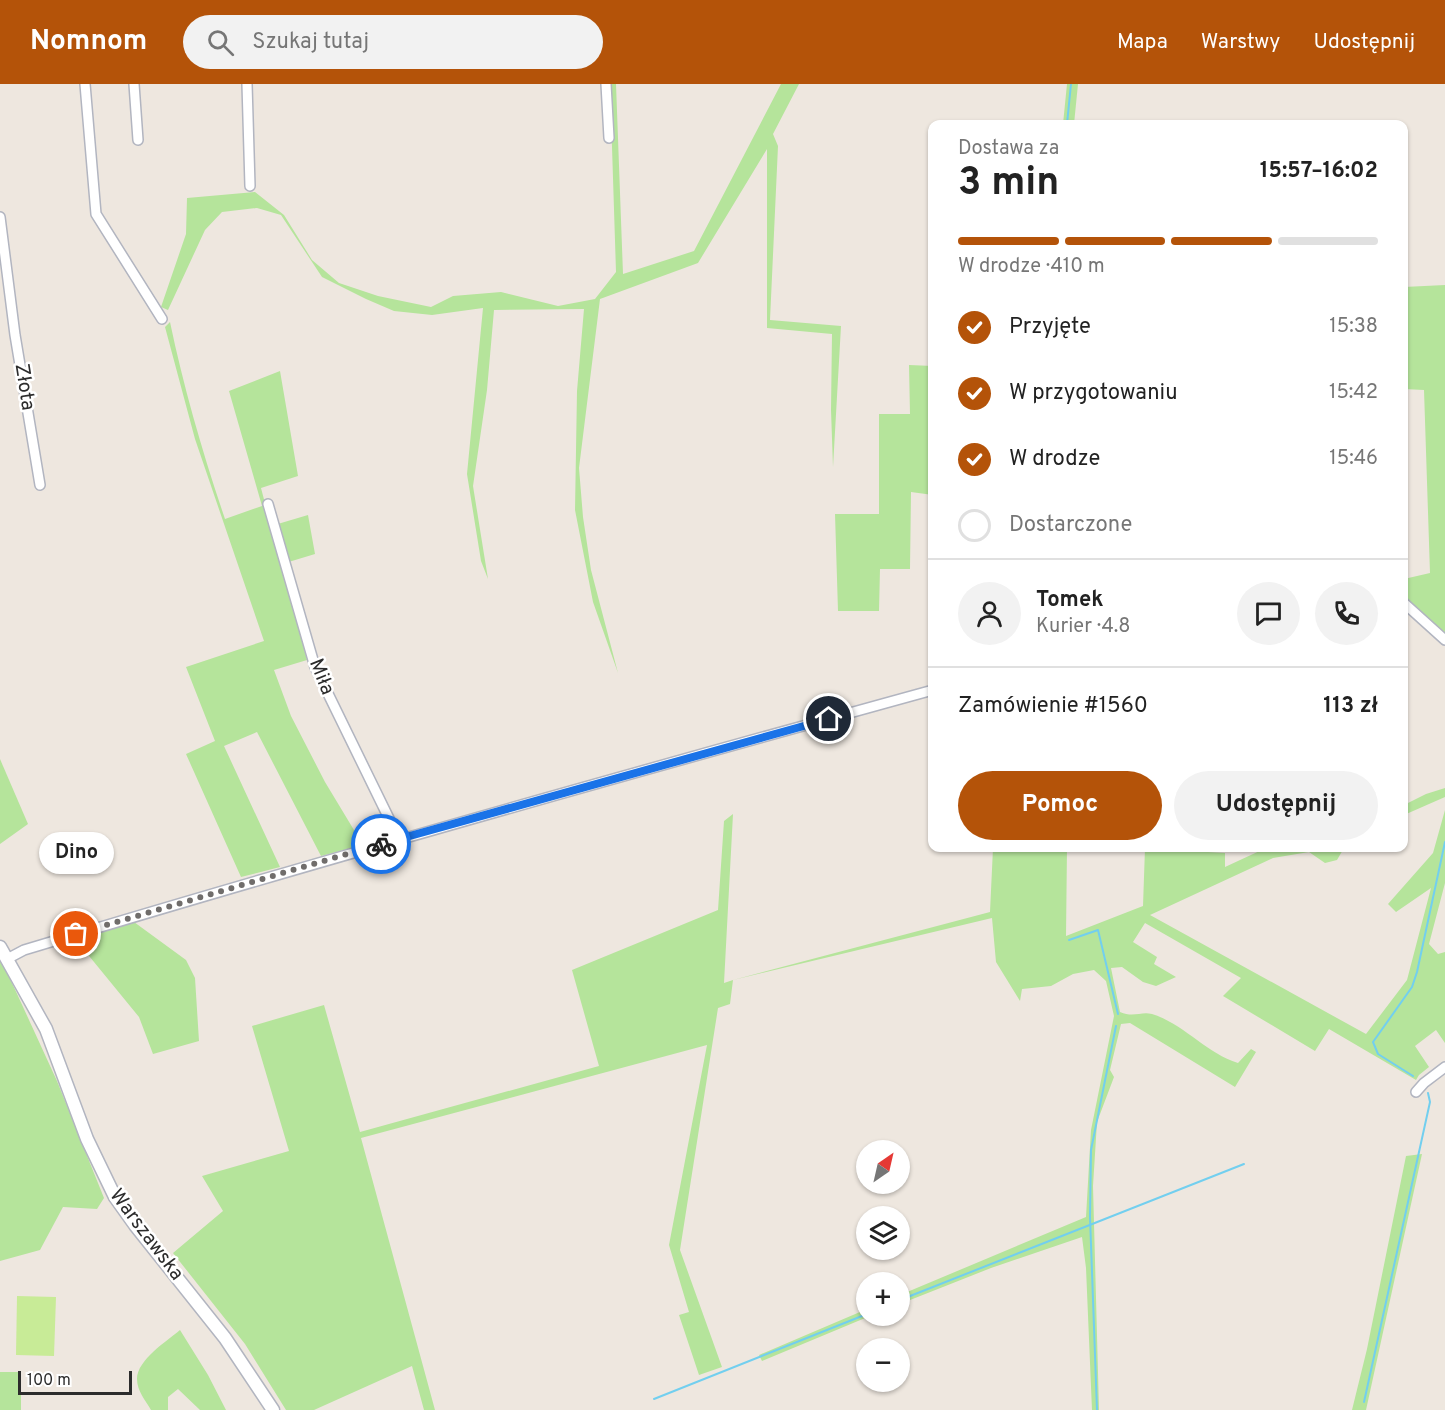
<!DOCTYPE html>
<html lang="pl">
<head>
<meta charset="utf-8">
<style>
	:root { --surface:#fff; --page:#f2f2f2; --text:#222; --muted:#767676; --line:#e0e0e0; --accent:#b45309 }
	body { margin:0; font-family:Overpass,sans-serif; background:var(--page); color:var(--text); height:100vh; display:flex; flex-direction:column; font-size:22px; white-space:nowrap }
	* { box-sizing:border-box; margin:0 }
	p { font-size:20px; color:var(--muted) }
	.icon { flex:none; width:33px; height:33px; fill:none; stroke:currentColor; stroke-width:2; stroke-linecap:round; stroke-linejoin:round }
	.map { position:relative; flex:1; overflow:hidden }
	.drawer { position:absolute; left:928px; top:36px; width:480px; height:732px; display:flex; flex-direction:column; background:var(--surface); border-radius:12px; box-shadow:0 2px 4px #0004 }
	.drawer>* { flex:none }
	.needle { width:39px; rotate:34deg }
	.controls { position:absolute; left:856px; top:1056px; display:grid; gap:12px }
	.controls a { display:grid; place-items:center; width:54px; height:54px; border-radius:50%; background:var(--surface); box-shadow:0 2px 4px #0004; font-size:30px }
	.scale { position:absolute; left:18px; bottom:15px; width:114px; box-sizing:border-box; padding-left:6px; border:3px solid #2c2c2c; border-top:0; font-size:16px; line-height:21px; white-space:nowrap; color:#2c2c2c; -webkit-text-stroke:4px #fff; paint-order:stroke }
	.pin { position:absolute; display:grid; place-items:center; width:51px; height:51px; color:#fff; margin:-26px; border:3px solid #fff; border-radius:50%; box-shadow:0 2px 6px #0007 }
	.courier { position:absolute; display:grid; place-items:center; width:60px; height:60px; margin:-30px; border:4px solid #1a73e8; border-radius:50%; background:#fff; color:#222; box-shadow:0 2px 8px #0007 }
	.bubble { position:absolute; height:42px; border-radius:21px; background:var(--surface); box-shadow:0 2px 4px #0004; font-size:20px; font-weight:700; line-height:42px; text-align:center }
	.head em { font-style:normal; font-weight:700 }
	.head div { display:flex; flex-direction:column-reverse }
	.head { display:flex; align-items:center; justify-content:space-between; height:102px; padding:0 30px }
	h1 { font-size:39px; font-weight:700; line-height:45px }
	.bar { display:grid; grid-template-columns:repeat(4,1fr); gap:9px 6px; align-content:center; height:72px; padding:0 30px }
	.bar i { height:8px; border-radius:4px; background:var(--line) }
	.bar .current { background:var(--accent) }
	.bar p { grid-column:span 4 }
	.line { display:flex; align-items:center; gap:15px; padding:0 30px; border-top:2px solid var(--line) }
	.line div { flex:1 }
	.round { display:grid; place-items:center; flex:none; width:63px; height:63px; border-radius:32px; background:var(--page) }
	ol { padding:0 30px; list-style:none }
	li { display:flex; align-items:center; gap:18px; height:66px }
	li p { margin-inline-start:auto }
	li .icon { padding:6px; border-radius:50%; background:var(--accent); color:#fff; stroke-width:4 }
	li:last-child { color:var(--muted) }
	li i { width:33px; height:33px; border:3px solid var(--line); border-radius:50% }
	.button { display:flex; gap:12px; margin-top:auto; padding:12px 30px }
	.button a { flex:1; height:69px; border-radius:36px; background:var(--accent); color:#fff; font-size:24px; font-weight:700; line-height:69px; text-align:center }
	.button a+a { background:var(--page); color:var(--text) }
	header { display:flex; align-items:center; gap:36px; box-sizing:border-box; height:84px; padding:0 30px; background:var(--accent); color:#fff }
	header strong { font-size:28px }
	nav { display:flex; gap:33px; margin-inline-start:auto; font-size:21px }
	.search { width:420px; height:54px; background:var(--page); display:flex; align-items:center; gap:15px; box-sizing:border-box; padding:0 21px; border-radius:33px; color:var(--muted); font-size:22px }
	.map>svg:first-child { display:block }
	.green { fill:#b5e49b }
	.pitch { fill:#c8eb97 }
	.lines { fill:none; stroke-linecap:round; stroke-linejoin:round }
	.stream { stroke:#72cfef; stroke-width:2 }
	.street-casing { stroke:#b2b5c0; stroke-width:12 }
	.secondary-casing { stroke:#b2b5c0; stroke-width:15 }
	.street { stroke:#fff; stroke-width:9 }
	.secondary { stroke:#fff; stroke-width:12 }
	.done { stroke:#706d6b; stroke-width:6; stroke-dasharray:0 10.8 }
	.route { stroke:#1a73e8; stroke-width:8 }
	.labels { text-anchor:middle; dominant-baseline:central; stroke-width:5; stroke-linejoin:round; paint-order:stroke }
	.street-label { font-size:20px; fill:#2c2c2c; stroke:#fff }
</style>
</head>
<body>
<header>
<strong>Nomnom</strong>
<div class="search"><svg class="icon" aria-label="search" viewBox="0 0 24 24"><circle cx="10" cy="10" r="6"/><path d="M15 15l6 6"/></svg>Szukaj tutaj</div>
<nav><a>Mapa</a><a>Warstwy</a><a>Udostępnij</a></nav>
</header>
<div class="map">
<svg width="1445" height="1326" viewBox="0 0 1445 1326">
	<rect width="100%" height="100%" fill="#eee7df"/>
	<g class="green">
		<path d="M 610,0 L 616,0 L 623,190 L 694,167 L 781,0 L 799,0 L 773,50 L 778,62 L 770,236 L 841,242 L 833,383 L 831,326 L 832,250 L 767,244 L 767,65 L 698,179 L 600,215 L 579,384 L 583,433 L 591,486 L 618,589 L 593,518 L 575,426 L 577,307 L 584,225 L 494,226 L 487,306 L 473,402 L 488,495 L 481,477 L 467,390 L 483,224 L 432,231 L 394,227 L 366,215 L 322,193 L 281,131 L 257,124 L 222,128 L 205,146 L 168,226 L 161,223 L 186,150 L 187,114 L 255,108 L 284,131 L 312,176 L 339,199 L 378,212 L 431,223 L 453,212 L 501,208 L 558,222 L 595,215 L 616,188 Z"/>
		<path d="M 1067,0 L 1078,0 L 1074,40 L 1063,40 Z"/>
		<path d="M 1445,201 L 1445,551 L 1404,516 L 1404,495 L 1430,489 L 1424,306 L 1404,305 L 1404,203 Z"/>
		<path d="M 170,238 C 184,305 203,370 225,435 L 262,422 L 229,307 L 280,287 L 298,392 L 261,404 L 271,442 L 308,431 L 315,470 L 282,480 L 307,576 L 274,586 L 291,632 L 325,698 L 363,761 L 321,772 L 257,648 L 224,662 L 280,783 L 241,793 L 186,670 L 215,657 L 186,583 L 264,557 L 195,355 L 165,243 Z"/>
		<path d="M 909,281 L 933,282 L 933,411 L 911,408 L 910,485 L 880,485 L 879,527 L 838,527 L 835,430 L 879,430 L 879,330 L 910,330 Z"/>
		<path d="M 0,675 L 28,740 L 0,760 Z"/>
		<path d="M 1445,704 L 1445,713 L 1404,731 L 1404,721 L 1426,710 Z"/>
		<path d="M 1445,726 L 1445,799 L 1429,860 L 1438,870 L 1445,868 L 1445,959 L 1436,946 L 1415,962 L 1429,983 L 1419,991 L 1416,996 L 1329,945 L 1315,967 L 1223,912 L 1241,894 L 1145,839 L 1133,858 L 1157,873 L 1154,880 L 1176,893 L 1156,902 L 1143,898 L 1122,883 L 1111,884 L 1120,928 C 1134,934 1141,927 1152,930 C 1184,940 1206,969 1238,979 L 1251,965 L 1256,968 L 1235,1003 L 1130,939 L 1121,940 L 1110,986 L 1114,993 L 1097,1038 L 1093,1102 L 1099,1326 L 1092,1326 L 1086,1184 L 1082,1153 L 991,1184 L 900,1220 L 900,1211 L 1086,1133 L 1091,1046 L 1114,932 L 1106,897 L 1094,886 L 1073,890 L 1051,902 L 1022,905 L 1020,917 L 996,878 L 992,834 L 733,896 L 730,920 L 718,924 L 680,1166 L 722,1283 L 699,1291 L 679,1231 L 689,1228 L 669,1161 L 707,961 L 361,1054 L 435,1326 L 424,1326 L 412,1282 L 314,1326 L 286,1326 L 245,1260 L 173,1169 L 223,1127 L 202,1092 L 289,1067 L 252,942 L 324,921 L 360,1048 L 599,982 L 572,886 L 718,826 L 724,737 L 733,730 L 724,899 L 733,896 L 990,828 L 993,764 L 1067,764 L 1066,852 L 1143,822 L 1145,764 L 1191,764 L 1191,767 L 1225,769 L 1225,783 L 1266,764 L 1344,764 L 1337,776 L 1325,779 L 1309,768 L 1273,774 L 1150,831 L 1366,950 L 1407,896 L 1431,804 L 1396,828 L 1388,820 L 1433,769 Z"/>
		<path d="M 134,838 L 186,876 L 195,894 L 199,957 L 153,970 L 139,933 L 76,856 Z"/>
		<path d="M 0,877 L 7,888 L 57,997 L 104,1114 L 97,1125 L 63,1123 L 40,1166 L 0,1177 Z"/>
		<path d="M 1422,1070 L 1366,1326 L 1352,1326 L 1367,1265 L 1406,1072 Z"/>
		<path d="M 867,1225 L 867,1232 L 870,1232 L 762,1277 L 759,1271 Z"/>
		<path d="M 180,1246 L 208,1291 L 226,1326 L 200,1326 L 178,1305 L 168,1313 L 168,1326 L 151,1326 C 146,1317 137,1307 137,1295 C 137,1276 167,1257 180,1246 Z"/>
		<rect x="0" y="1288" width="21" height="38"/>
	</g>
	<path class="pitch" d="M 17,1212 L 56,1213 L 54,1272 L 16,1271 Z"/>
	<g class="lines">
		<g class="stream">
			<path d="M 1067,40 L 1071,0"/>
			<path d="M 1069,856 L 1098,846 L 1118,930"/>
			<path d="M 1413,992 L 1378,970 L 1373,958 L 1412,903 L 1417,888 L 1445,758"/>
			<path d="M 900,1216 L 1244,1080"/>
			<path d="M 654,1315 L 867,1230"/>
			<path d="M 1364,1318 L 1430,1018 L 1428,1009"/>
			<path d="M 1097,1326 L 1090,1133 L 1091,1066 L 1116,942"/>
		</g>
		<g class="street-casing">
			<g id="street">
				<path d="M 85,0 L 96,130 L 162,235"/>
				<path d="M 134,0 L 138,56"/>
				<path d="M 247,0 L 250,102"/>
				<path d="M 606,0 L 609,54"/>
				<path d="M 0,133 L 15,251 L 40,401"/>
				<path d="M 268,420 L 315,583 L 399,755"/>
				<path d="M 1404,519 L 1445,556"/>
				<path d="M 7,875 L 24,866 L 54,857 C 346,769 639,687 933,606"/>
				<path d="M 1416,1008 L 1424,999 L 1445,983"/>
			</g>
		</g>
		<g class="secondary-casing">
			<path id="secondary" d="M 0,863 L 46,945 L 87,1055 L 115,1113 L 135,1141 L 225,1254 L 273,1326"/>
		</g>
		<use href="#street" class="street"/>
		<use href="#secondary" class="secondary"/>
	</g>
	<g class="lines">
		<path class="done" d="M 76,850 L 381,760"/>
		<path class="route" d="M 381,760 L 829,635"/>
	</g>
	<g class="labels">
		<g class="street-label">
			<text transform="translate(24 303) rotate(81)">Złota</text>
			<text transform="translate(321 593) rotate(68)">Miła</text>
			<text transform="translate(146 1151) rotate(53)">Warszawska</text>
		</g>
	</g>
</svg>
<div class="controls">
<a><svg class="needle" viewBox="-14 -14 28 28"><path d="M0-13l5 13h-10z" fill="#e53935"/><path d="M0 13l5-13h-10z" fill="#767676"/></svg></a>
<a><svg class="icon" aria-label="layers" viewBox="0 0 24 24"><path d="M12 4l9 5-9 5-9-5zM3 14l9 5 9-5"/></svg></a>
<a>+</a>
<a>−</a>
</div>
<div class="scale">100 m</div>
<div class="pin" style="left:76px;top:850px;background:#ea580c"><svg class="icon" aria-label="bag" viewBox="0 0 24 24"><path d="M5 8h14l-1 12H6zM9 8a3 3 0 0 1 6 0"/></svg></div>
<div class="pin" style="left:829px;top:635px;background:#1f2937"><svg class="icon" aria-label="home" viewBox="0 0 24 24"><path d="M3 11l9-7 9 7M6 9v11h12V9"/></svg></div>
<div class="courier" style="left:381px;top:760px"><svg class="icon" aria-label="bike" viewBox="0 0 24 24"><circle cx="6" cy="16" r="4"/><circle cx="18" cy="16" r="4"/><path d="M6 16l4-8h5l3 8M10 8l3 8H6M13 5h3"/></svg></div>
<div class="bubble" style="left:39px;top:748px;width:75px">Dino</div>
<section class="drawer">
<div class="head"><div><h1>3 min</h1><p>Dostawa za</p></div><em>15:57–16:02</em></div>
<div class="bar"><i class="current"></i><i class="current"></i><i class="current"></i><i></i><p>W drodze · 410 m</p></div>
<ol>
<li><svg class="icon" aria-label="check" viewBox="0 0 24 24"><path d="M5 12l5 5 9-10"/></svg>Przyjęte<p>15:38</p></li>
<li><svg class="icon" aria-label="check" viewBox="0 0 24 24"><path d="M5 12l5 5 9-10"/></svg>W przygotowaniu<p>15:42</p></li>
<li><svg class="icon" aria-label="check" viewBox="0 0 24 24"><path d="M5 12l5 5 9-10"/></svg>W drodze<p>15:46</p></li>
<li><i></i>Dostarczone</li>
</ol>
<div class="line" style="height:108px"><a class="round"><svg class="icon" aria-label="person" viewBox="0 0 24 24"><circle cx="12" cy="8" r="4"/><path d="M4 21q1-7 8-7t8 7"/></svg></a><div><b>Tomek</b><p>Kurier · 4.8</p></div><a class="round"><svg class="icon" aria-label="chat" viewBox="0 0 24 24"><path d="M4 5h16v11H9l-5 4z"/></svg></a><a class="round"><svg class="icon" aria-label="phone" viewBox="0 0 24 24"><path d="M5 4h4l2 5-3 2q2 4 5 5l2-3 5 2v4C11 20 4 13 5 4z"/></svg></a></div>
<div class="line" style="height:78px"><div>Zamówienie #1560</div><b>113 zł</b></div>
<div class="button"><a>Pomoc</a><a>Udostępnij</a></div>
</section>
</div>
</body>
</html>
